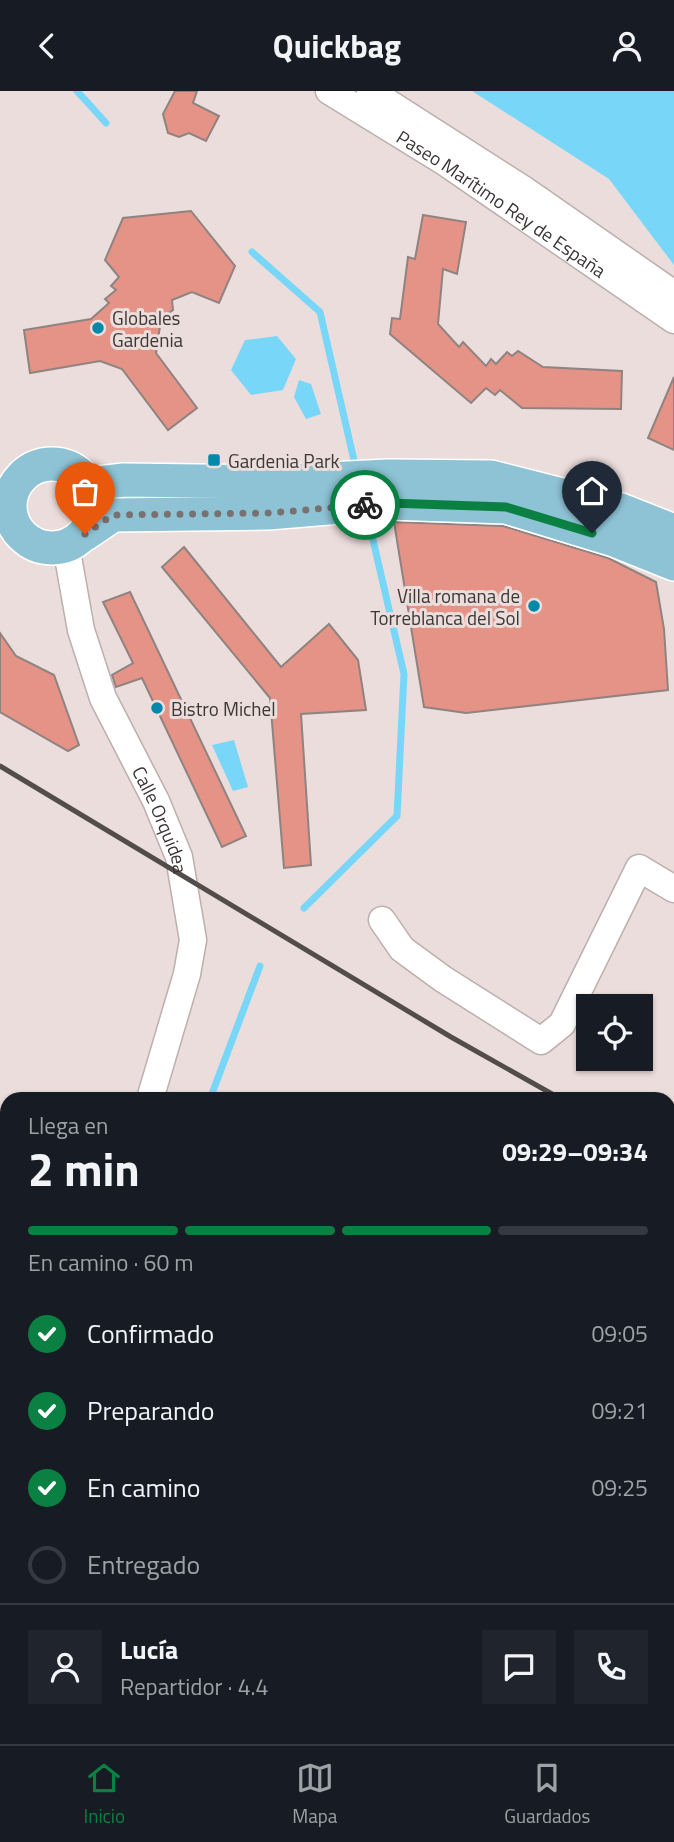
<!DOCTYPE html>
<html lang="es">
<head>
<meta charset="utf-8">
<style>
	:root { --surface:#171b24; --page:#20242c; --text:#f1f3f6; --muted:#9ea1a6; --line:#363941; --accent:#0b8043 }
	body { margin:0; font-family:"Titillium Web",sans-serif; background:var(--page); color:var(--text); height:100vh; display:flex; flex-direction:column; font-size:26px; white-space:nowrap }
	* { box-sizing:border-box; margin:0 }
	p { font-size:23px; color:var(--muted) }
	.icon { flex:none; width:38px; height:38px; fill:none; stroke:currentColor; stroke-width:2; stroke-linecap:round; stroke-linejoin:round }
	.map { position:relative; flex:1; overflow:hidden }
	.details { position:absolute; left:0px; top:1001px; width:676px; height:653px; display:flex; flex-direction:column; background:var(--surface); border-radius:21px 21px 0 0; box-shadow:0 2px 5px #0004 }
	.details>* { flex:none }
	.buttons { position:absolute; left:576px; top:903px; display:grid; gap:14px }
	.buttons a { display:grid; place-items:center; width:77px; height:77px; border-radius:0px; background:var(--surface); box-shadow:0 2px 5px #0004; font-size:35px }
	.pin { position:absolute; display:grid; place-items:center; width:60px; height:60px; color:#fff; margin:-72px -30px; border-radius:50% 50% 50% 0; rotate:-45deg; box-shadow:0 0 7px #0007 }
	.pin .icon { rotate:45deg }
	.courier { position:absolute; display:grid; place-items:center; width:70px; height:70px; margin:-35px; border:5px solid #0b8043; border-radius:50%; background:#fff; color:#222; box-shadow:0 2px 9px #0007 }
	.headline em { font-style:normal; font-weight:700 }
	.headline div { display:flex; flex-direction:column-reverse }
	.headline { display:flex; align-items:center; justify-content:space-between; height:119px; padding:0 28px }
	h1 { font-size:46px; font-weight:700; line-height:52px }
	.bar { display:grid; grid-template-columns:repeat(4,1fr); gap:10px 7px; align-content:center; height:84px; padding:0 28px }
	.bar i { height:9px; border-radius:5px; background:var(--line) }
	.bar .on { background:var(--accent) }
	.bar p { grid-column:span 4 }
	.line { display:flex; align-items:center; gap:18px; padding:0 28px; border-top:2px solid var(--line) }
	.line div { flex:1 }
	.round { display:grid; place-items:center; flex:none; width:74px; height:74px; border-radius:0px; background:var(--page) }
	ol { padding:0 28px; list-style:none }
	li { display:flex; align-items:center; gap:21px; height:77px }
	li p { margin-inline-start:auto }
	li .icon { padding:7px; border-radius:50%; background:var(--accent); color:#fff; stroke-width:4 }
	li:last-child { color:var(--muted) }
	li i { width:38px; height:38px; border:4px solid var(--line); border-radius:50% }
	header { display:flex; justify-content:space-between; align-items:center; height:91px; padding:0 28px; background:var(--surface); font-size:32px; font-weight:700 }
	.tab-bar { display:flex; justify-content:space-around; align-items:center; height:98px; border-top:2px solid var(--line); background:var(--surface); font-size:19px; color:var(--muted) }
	.tab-bar a { display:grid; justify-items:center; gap:4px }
	.tab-bar .on { color:var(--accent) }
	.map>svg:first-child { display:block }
	.water { fill:#78d7f9 }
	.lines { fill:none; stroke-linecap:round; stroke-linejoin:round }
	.stream { stroke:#78d7f9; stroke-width:7 }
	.building { fill:#e59386; stroke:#8f8381; stroke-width:2 }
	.minor-casing { stroke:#bcafad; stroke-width:29 }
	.major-casing { stroke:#fff; stroke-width:36 }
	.minor { stroke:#fff; stroke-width:26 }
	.major { stroke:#8ec3d5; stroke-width:33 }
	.rail { stroke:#524c4a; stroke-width:5 }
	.done { stroke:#797170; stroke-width:7; stroke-dasharray:0 12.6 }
	.route { stroke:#0b8043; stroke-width:9 }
	.poi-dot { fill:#0288a9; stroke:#ebdddb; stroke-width:2.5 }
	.labels { text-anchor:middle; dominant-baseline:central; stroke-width:6; stroke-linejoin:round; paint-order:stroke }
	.street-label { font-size:19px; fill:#3c3736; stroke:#ebdddb }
	.poi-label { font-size:19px; fill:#3c3736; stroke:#ebdddb; text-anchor:start }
</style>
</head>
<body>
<header><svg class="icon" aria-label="back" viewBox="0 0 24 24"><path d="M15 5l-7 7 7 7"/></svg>Quickbag<svg class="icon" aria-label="person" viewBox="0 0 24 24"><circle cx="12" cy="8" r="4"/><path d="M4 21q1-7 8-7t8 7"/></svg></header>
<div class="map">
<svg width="674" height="1653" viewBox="0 0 674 1653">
	<rect width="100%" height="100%" fill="#ebdddb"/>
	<g class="water">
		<path d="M 472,0 L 674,0 L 674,174 L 609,88 Z"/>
		<path d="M 277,245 L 296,268 L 283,299 L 251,304 L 231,279 L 245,249 Z"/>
		<path d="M 299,289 L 311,293 L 321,323 L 306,328 L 294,306 Z"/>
		<path d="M 234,649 L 248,696 L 233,700 L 212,654 Z"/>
	</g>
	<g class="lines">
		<g class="stream">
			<path d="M 77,0 L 106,32"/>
			<path d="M 252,161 L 320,221 L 356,378"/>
			<path d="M 304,817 L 397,725 L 404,583 L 367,423"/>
			<path d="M 210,1008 L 260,875"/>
			<path d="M 394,1647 L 409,1653"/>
		</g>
	</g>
	<g class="building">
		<path d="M 175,0 L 197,0 L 193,12 L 219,25 L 206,50 L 189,42 L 179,46 L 168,42 L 163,23 Z"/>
		<path d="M 191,120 L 235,175 L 219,212 L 192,201 L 172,209 L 173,219 L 166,224 L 167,234 L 160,235 L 156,262 L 197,317 L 168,339 L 122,278 L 100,270 L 30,282 L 24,239 L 91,228 L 109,212 L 105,208 L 116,199 L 111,195 L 119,186 L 105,169 L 123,127 Z"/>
		<path d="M 423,124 L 466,131 L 457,183 L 443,178 L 438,233 L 459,256 L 463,251 L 486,275 L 491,268 L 496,273 L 507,261 L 512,265 L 518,260 L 543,276 L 622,280 L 621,318 L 522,317 L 500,299 L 495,304 L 486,297 L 471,312 L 390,243 L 392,227 L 400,228 L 408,166 L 415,168 Z"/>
		<path d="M 674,286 L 674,359 L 648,347 Z"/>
		<path d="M 394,431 L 503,435 L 608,467 L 656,491 L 664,538 L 668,599 L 466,622 L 424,616 Z"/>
		<path d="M 184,456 L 281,576 L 329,533 L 358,569 L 366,619 L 301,623 L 311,774 L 284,777 L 270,607 L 162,476 Z"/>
		<path d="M 130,501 L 246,745 L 222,756 L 142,587 L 116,596 L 112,584 L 133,572 L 103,511 Z"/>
		<path d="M 0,542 L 16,565 L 54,584 L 79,654 L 68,660 L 0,621 Z"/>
	</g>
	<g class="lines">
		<g class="minor-casing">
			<g id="minor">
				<path id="s1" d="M 329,0 L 446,72 L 674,229"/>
				<path d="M 370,0 L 523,98 L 674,203"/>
				<path id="s2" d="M 66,455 L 81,539 L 103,607 L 156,710 L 179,766 L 193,849 L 187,883 L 150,1008"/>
				<path d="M 382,829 L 402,858 L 443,888 L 541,950 L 562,933 L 639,777 L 674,798"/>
				<path d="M 0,1090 L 7,1088"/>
				<path d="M 0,1220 L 7,1210"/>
				<path d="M 668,1470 L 674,1481"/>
				<path d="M 200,1647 L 206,1653"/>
				<path d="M 626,1647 L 631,1653"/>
			</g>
		</g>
		<g class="major-casing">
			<g id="major">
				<circle cx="52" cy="415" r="42"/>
				<path d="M 89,393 L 124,389 L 265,391 L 388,385 L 491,386 L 621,419 L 674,440"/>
				<path d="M 85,443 L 113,424 L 268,422 L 389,412 L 506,416 L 614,449 L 674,473"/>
			</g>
		</g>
		<use href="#minor" class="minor"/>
		<use href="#major" class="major"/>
		<g class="rail">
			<path d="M 0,675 L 451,946 L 561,1008"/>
			<path d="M 668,1068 L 674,1071"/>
		</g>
	</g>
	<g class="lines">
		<path class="done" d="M 85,443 L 113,424 L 268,422 L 365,414"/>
		<path class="route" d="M 365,414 L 389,412 L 506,416 L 592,442"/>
	</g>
	<g class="poi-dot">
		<circle cx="98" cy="237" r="7"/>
		<rect x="207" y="362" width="14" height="14" rx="3.5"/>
		<circle cx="534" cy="515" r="7"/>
		<circle cx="157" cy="617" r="7"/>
	</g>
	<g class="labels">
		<g class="street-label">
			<text stroke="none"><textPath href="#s1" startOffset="206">Paseo Marítimo Rey de España</textPath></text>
			<text stroke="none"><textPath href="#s2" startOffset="292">Calle Orquidea</textPath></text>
		</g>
		<g class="poi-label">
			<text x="112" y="226">Globales<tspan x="112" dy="22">Gardenia</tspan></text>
			<text x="228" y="369">Gardenia Park</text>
			<text x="520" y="504" text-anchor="end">Villa romana de<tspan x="520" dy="22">Torreblanca del Sol</tspan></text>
			<text x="171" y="617">Bistro Michel</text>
		</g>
	</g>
</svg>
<div class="buttons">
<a><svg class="icon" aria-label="locate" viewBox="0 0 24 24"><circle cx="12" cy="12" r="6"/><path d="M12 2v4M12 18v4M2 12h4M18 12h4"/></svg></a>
</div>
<div class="pin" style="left:85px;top:443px;background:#ea580c"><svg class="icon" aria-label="bag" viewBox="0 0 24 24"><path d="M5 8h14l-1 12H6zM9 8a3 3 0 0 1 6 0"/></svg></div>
<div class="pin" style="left:592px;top:442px;background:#1f2937"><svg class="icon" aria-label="home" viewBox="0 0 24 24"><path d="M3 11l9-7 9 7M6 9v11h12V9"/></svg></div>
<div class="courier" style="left:365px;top:414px"><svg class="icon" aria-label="bike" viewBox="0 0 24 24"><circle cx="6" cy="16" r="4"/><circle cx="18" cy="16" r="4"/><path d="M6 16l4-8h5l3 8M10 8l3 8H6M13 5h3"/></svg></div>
<section class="details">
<div class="headline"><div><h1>2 min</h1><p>Llega en</p></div><em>09:29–09:34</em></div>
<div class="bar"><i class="on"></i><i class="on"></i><i class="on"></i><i></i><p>En camino · 60 m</p></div>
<ol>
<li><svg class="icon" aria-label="check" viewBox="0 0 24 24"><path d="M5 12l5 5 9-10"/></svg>Confirmado<p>09:05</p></li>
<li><svg class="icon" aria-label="check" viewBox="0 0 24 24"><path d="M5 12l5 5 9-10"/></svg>Preparando<p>09:21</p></li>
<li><svg class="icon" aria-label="check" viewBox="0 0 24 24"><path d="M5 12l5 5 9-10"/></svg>En camino<p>09:25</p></li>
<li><i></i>Entregado</li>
</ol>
<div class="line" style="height:126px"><a class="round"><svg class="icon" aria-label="person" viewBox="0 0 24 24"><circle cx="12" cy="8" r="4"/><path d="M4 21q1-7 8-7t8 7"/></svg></a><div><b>Lucía</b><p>Repartidor · 4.4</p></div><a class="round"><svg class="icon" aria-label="chat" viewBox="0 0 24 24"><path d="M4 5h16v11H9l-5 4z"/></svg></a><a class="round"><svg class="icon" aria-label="phone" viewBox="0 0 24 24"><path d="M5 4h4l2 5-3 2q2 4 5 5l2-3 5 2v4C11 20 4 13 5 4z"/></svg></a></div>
</section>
</div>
<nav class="tab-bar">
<a class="on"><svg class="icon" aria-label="home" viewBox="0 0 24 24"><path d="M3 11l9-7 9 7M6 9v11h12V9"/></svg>Inicio</a>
<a><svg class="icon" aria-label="map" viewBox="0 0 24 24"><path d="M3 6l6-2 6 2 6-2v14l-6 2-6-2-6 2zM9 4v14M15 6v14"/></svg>Mapa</a>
<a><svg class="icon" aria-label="saved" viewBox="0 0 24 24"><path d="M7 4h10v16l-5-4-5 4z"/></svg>Guardados</a>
</nav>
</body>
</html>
